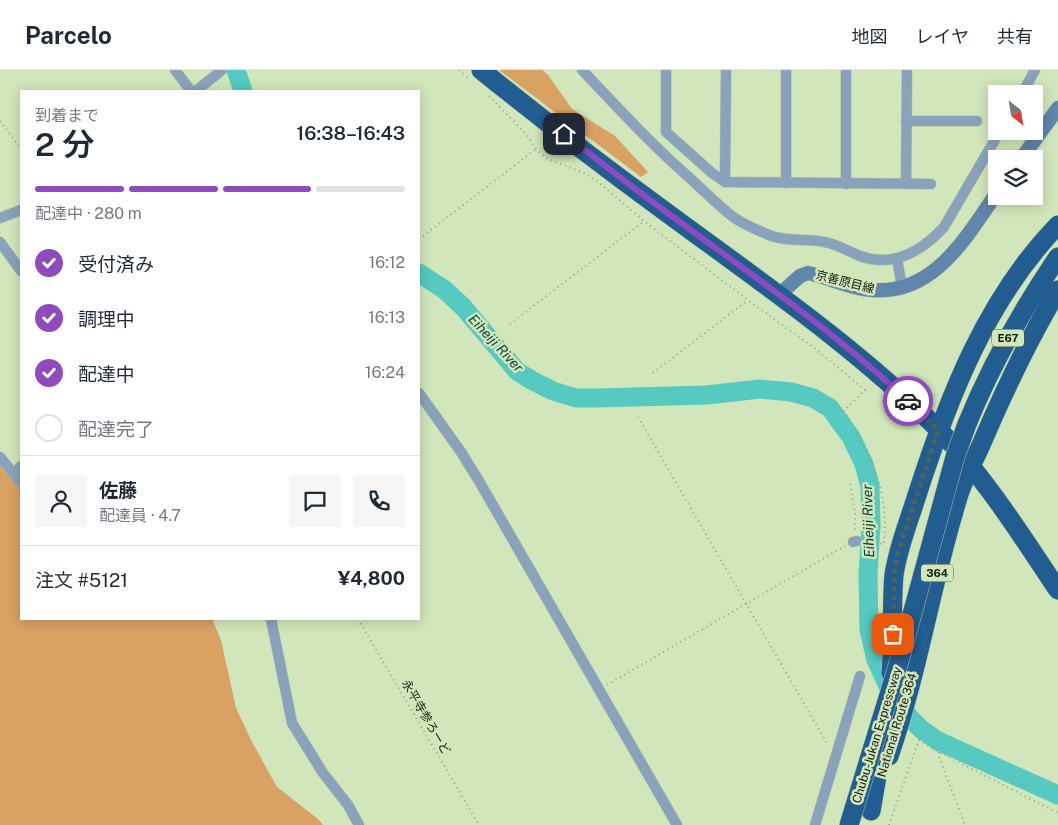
<!DOCTYPE html>
<html lang="ja">
<head>
<meta charset="utf-8">
<style>
	:root { --surface:#fff; --page:#f6f6f7; --text:#1f2937; --muted:#747a83; --line:#e0e1e3; --accent:#8e4abe }
	body { margin:0; font-family:"Public Sans","Noto Sans JP",sans-serif; background:var(--page); color:var(--text); height:100vh; display:flex; flex-direction:column; font-size:19px; white-space:nowrap }
	* { box-sizing:border-box; margin:0 }
	p { font-size:16px; color:var(--muted) }
	.icon { flex:none; width:28px; height:28px; fill:none; stroke:currentColor; stroke-width:2; stroke-linecap:round; stroke-linejoin:round }
	.map { position:relative; flex:1; overflow:hidden }
	.panel { position:absolute; left:20px; top:20px; width:400px; height:530px; display:flex; flex-direction:column; background:var(--surface); border-radius:0px; box-shadow:0 2px 12px #0003 }
	.panel>* { flex:none }
	.needle { width:32px; rotate:150deg }
	.buttons { position:absolute; left:988px; top:15px; display:grid; gap:10px }
	.buttons a { display:grid; place-items:center; width:55px; height:55px; border-radius:0px; background:var(--surface); box-shadow:0 2px 12px #0003; font-size:25px }
	.pin { position:absolute; display:grid; place-items:center; width:42px; height:42px; color:#fff; margin:-21px; border-radius:10px; box-shadow:0 2px 8px #0006 }
	.courier { position:absolute; display:grid; place-items:center; width:50px; height:50px; margin:-25px; border:4px solid #8e4abe; border-radius:50%; background:#fff; color:#222; box-shadow:0 1px 6px #0007 }
	.summary em { font-style:normal; font-weight:600 }
	.summary div { display:flex; flex-direction:column-reverse }
	.summary { display:flex; align-items:center; justify-content:space-between; height:85px; padding:0 15px }
	h1 { font-size:32px; font-weight:600; line-height:38px }
	.bar { display:grid; grid-template-columns:repeat(4,1fr); gap:8px 5px; align-content:center; height:60px; padding:0 15px }
	.bar i { height:6px; border-radius:4px; background:var(--line) }
	.bar .on { background:var(--accent) }
	.bar p { grid-column:span 4 }
	.line { display:flex; align-items:center; gap:12px; padding:0 15px; border-top:1px solid var(--line) }
	.line div { flex:1 }
	.round { display:grid; place-items:center; flex:none; width:52px; height:52px; border-radius:0px; background:var(--page) }
	ol { padding:0 15px; list-style:none }
	li { display:flex; align-items:center; gap:15px; height:55px }
	li p { margin-inline-start:auto }
	li .icon { padding:5px; border-radius:50%; background:var(--accent); color:#fff; stroke-width:4 }
	li:last-child { color:var(--muted) }
	li i { width:28px; height:28px; border:2px solid var(--line); border-radius:50% }
	header { display:flex; align-items:center; gap:30px; box-sizing:border-box; height:70px; padding:0 25px; background:var(--surface); border-bottom:1px solid var(--line) }
	header strong { font-size:24px }
	nav { display:flex; gap:28px; margin-inline-start:auto; font-size:18px }
	.map>svg:first-child { display:block }
	.green { fill:#d9a263 }
	.lines { fill:none; stroke-linecap:round; stroke-linejoin:round }
	.river { stroke:#56c9c1; stroke-width:19 }
	.street-casing { stroke:#afc29b; stroke-width:11 }
	.secondary-casing { stroke:#afc29b; stroke-width:15 }
	.highway-casing { stroke:#afc29b; stroke-width:20 }
	.path { stroke:#93a481; stroke-width:2; stroke-dasharray:1 4; stroke-linecap:butt }
	.street { stroke:#89a3bc; stroke-width:10 }
	.secondary { stroke:#6086ab; stroke-width:14 }
	.highway { stroke:#215d91; stroke-width:19 }
	.highway-bridge-casing { stroke:#afc29b; stroke-width:20; stroke-linecap:butt }
	.highway-bridge { stroke:#215d91; stroke-width:19 }
	.done { stroke:#57634a; stroke-width:5; stroke-dasharray:0 9 }
	.route { stroke:#8e4abe; stroke-width:6 }
	.labels { text-anchor:middle; dominant-baseline:central; stroke-width:5; stroke-linejoin:round; paint-order:stroke }
	.shield { fill:#d1e6ba; stroke:#4d5941; stroke-width:1 }
	.shield-label { font-size:11px; font-weight:bold; fill:#151d0d }
	.street-label { font-size:12px; fill:#151d0d; stroke:#d1e6ba }
	.water-label { font-size:14px; font-style:italic; fill:#0c413e; stroke:#d1e6ba }
</style>
</head>
<body>
<header>
<strong>Parcelo</strong>
<nav><a>地図</a><a>レイヤ</a><a>共有</a></nav>
</header>
<div class="map">
<svg width="1058" height="755" viewBox="0 0 1058 755">
	<rect width="100%" height="100%" fill="#d1e6ba"/>
	<g class="green">
		<path d="M 499,0 L 542,0 L 548,5 L 572,39 L 615,66 L 648,102 L 641,107 Z"/>
		<path d="M 0,383 L 21,408 L 21,549 L 212,549 L 221,570 L 236,638 L 252,672 L 277,717 L 318,749 L 323,755 L 0,755 Z"/>
	</g>
	<g class="lines">
		<g class="river">
			<path d="M 236,0 L 243,21"/>
			<path d="M 419,203 L 445,220 L 464,238 L 517,301 L 531,310 L 553,321 L 576,328 L 598,328 L 707,325 L 760,319 L 791,322 L 813,328 L 830,338 L 851,367 L 864,394 L 870,416 L 871,456 L 868,504 L 869,560 L 876,590 L 888,616 L 909,647 L 921,659 L 938,671 L 1058,725"/>
		</g>
		<g class="street-casing">
			<g id="street">
				<path d="M 175,0 L 191,21"/>
				<path d="M 582,0 C 618,38 653,76 692,110 C 705,122 718,135 732,146 C 741,153 761,162 772,166 C 791,173 810,167 829,173 C 840,176 850,182 860,186 C 893,198 922,181 944,157 L 1000,61"/>
				<path d="M 666,0 L 666,62 L 712,103 L 725,112"/>
				<path d="M 726,0 L 725,112 L 931,114"/>
				<path d="M 846,0 L 846,114"/>
				<path d="M 196,21 L 222,0"/>
				<path d="M 1022,24 L 1035,0"/>
				<path d="M 906,51 L 977,51"/>
				<path d="M 786,113 L 786,0"/>
				<path d="M 906,114 L 907,0"/>
				<path d="M 0,148 L 21,140"/>
				<path d="M 0,172 L 21,201"/>
				<path d="M 897,189 L 902,217"/>
				<path d="M 419,323 L 461,382 L 479,411 L 677,755"/>
				<path d="M 0,387 L 21,413"/>
				<path d="M 19,398 L 21,396"/>
				<path d="M 853,472 L 857,471"/>
				<path d="M 271,549 L 292,653 L 323,703 L 348,735 L 359,755"/>
				<path d="M 815,755 L 860,606"/>
			</g>
		</g>
		<g class="secondary-casing">
			<g id="secondary">
				<path d="M 1021,89 L 1058,38"/>
				<path d="M 780,224 L 800,206 L 808,203 C 827,207 845,216 864,219 C 930,230 964,171 996,124"/>
			</g>
		</g>
		<g class="highway-casing">
			<g id="highway">
				<path d="M 481,0 C 538,46 596,91 655,134 C 752,206 853,274 938,359 C 985,407 1021,465 1058,520"/>
				<path d="M 967,354 C 991,295 1022,240 1058,187"/>
				<path d="M 891,603 C 894,571 891,537 894,505 C 898,477 909,451 917,425 C 948,329 986,229 1058,155"/>
				<path d="M 889,686 C 918,603 931,515 957,431 C 962,411 973,393 981,375 C 1004,321 1028,270 1058,220"/>
				<path d="M 871,741 L 885,660"/>
			</g>
		</g>
		<g class="path">
			<path d="M 459,0 L 468,8"/>
			<path d="M 489,26 L 526,64 L 536,79 L 546,88 L 584,103 L 597,111 L 644,151 L 748,230 L 813,277 L 865,320 L 844,341 C 871,385 889,420 884,474 L 867,472"/>
			<path d="M 0,51 L 21,79"/>
			<path d="M 419,169 L 536,79"/>
			<path d="M 510,254 L 644,151"/>
			<path d="M 653,303 L 748,230"/>
			<path d="M 638,347 L 828,675"/>
			<path d="M 850,414 L 855,443 L 855,461"/>
			<path d="M 358,549 L 479,755"/>
			<path d="M 607,615 L 845,476"/>
			<path d="M 939,682 L 939,687 L 965,755"/>
			<path d="M 889,755 L 919,670 L 939,682 L 1058,743"/>
		</g>
		<use href="#street" class="street"/>
		<use href="#secondary" class="secondary"/>
		<use href="#highway" class="highway"/>
		<g class="highway-bridge-casing">
			<path id="highway-bridge" d="M 849,755 L 899,592 L 955,387 L 967,354"/>
		</g>
		<use href="#highway-bridge" class="highway-bridge"/>
	</g>
	<g class="lines">
		<path class="done" d="M 893,564 L 894,505 L 898,483 L 938,360 L 908,331"/>
		<path class="route" d="M 564,64 C 594,87 624,111 654,133 C 740,197 830,257 908,331"/>
	</g>
	<g class="labels">
		<g class="shield">
			<rect x="992" y="259.5" width="32" height="17" rx="4"/>
			<rect x="921" y="494.5" width="32" height="17" rx="4"/>
		</g>
		<g class="shield-label">
			<text x="1008" y="268">E67</text>
			<text x="937" y="503">364</text>
		</g>
		<g class="street-label">
			<text transform="translate(845 212) rotate(14)">京善原目線</text>
			<text transform="translate(426 647) rotate(60)">永平寺参ろーど</text>
			<text transform="translate(897 655) rotate(-73)">National Route 364</text>
			<text transform="translate(877 665) rotate(-73)">Chubu-Jukan Expressway</text>
		</g>
		<g class="water-label">
			<text transform="translate(496 273) rotate(47)">Eiheiji River</text>
			<text transform="translate(868 451) rotate(-92)">Eiheiji River</text>
		</g>
	</g>
</svg>
<div class="buttons">
<a><svg class="needle" viewBox="-14 -14 28 28"><path d="M0-13l5 13h-10z" fill="#e53935"/><path d="M0 13l5-13h-10z" fill="#747a83"/></svg></a>
<a><svg class="icon" aria-label="layers" viewBox="0 0 24 24"><path d="M12 4l9 5-9 5-9-5zM3 14l9 5 9-5"/></svg></a>
</div>
<div class="pin" style="left:893px;top:564px;background:#ea580c"><svg class="icon" aria-label="bag" viewBox="0 0 24 24"><path d="M5 8h14l-1 12H6zM9 8a3 3 0 0 1 6 0"/></svg></div>
<div class="pin" style="left:564px;top:64px;background:#1f2937"><svg class="icon" aria-label="home" viewBox="0 0 24 24"><path d="M3 11l9-7 9 7M6 9v11h12V9"/></svg></div>
<div class="courier" style="left:908px;top:331px"><svg class="icon" aria-label="car" viewBox="0 0 24 24"><path d="M5 17H2v-5l4-1 3-4h7l3 4 3 1v5h-3M9 17h6M6 11h13"/><circle cx="7" cy="17" r="2"/><circle cx="17" cy="17" r="2"/></svg></div>
<section class="panel">
<div class="summary"><div><h1>2 分</h1><p>到着まで</p></div><em>16:38–16:43</em></div>
<div class="bar"><i class="on"></i><i class="on"></i><i class="on"></i><i></i><p>配達中 · 280 m</p></div>
<ol>
<li><svg class="icon" aria-label="check" viewBox="0 0 24 24"><path d="M5 12l5 5 9-10"/></svg>受付済み<p>16:12</p></li>
<li><svg class="icon" aria-label="check" viewBox="0 0 24 24"><path d="M5 12l5 5 9-10"/></svg>調理中<p>16:13</p></li>
<li><svg class="icon" aria-label="check" viewBox="0 0 24 24"><path d="M5 12l5 5 9-10"/></svg>配達中<p>16:24</p></li>
<li><i></i>配達完了</li>
</ol>
<div class="line" style="height:90px"><a class="round"><svg class="icon" aria-label="person" viewBox="0 0 24 24"><circle cx="12" cy="8" r="4"/><path d="M4 21q1-7 8-7t8 7"/></svg></a><div><b>佐藤</b><p>配達員 · 4.7</p></div><a class="round"><svg class="icon" aria-label="chat" viewBox="0 0 24 24"><path d="M4 5h16v11H9l-5 4z"/></svg></a><a class="round"><svg class="icon" aria-label="phone" viewBox="0 0 24 24"><path d="M5 4h4l2 5-3 2q2 4 5 5l2-3 5 2v4C11 20 4 13 5 4z"/></svg></a></div>
<div class="line" style="height:65px"><div>注文 #5121</div><b>¥4,800</b></div>
</section>
</div>
</body>
</html>
